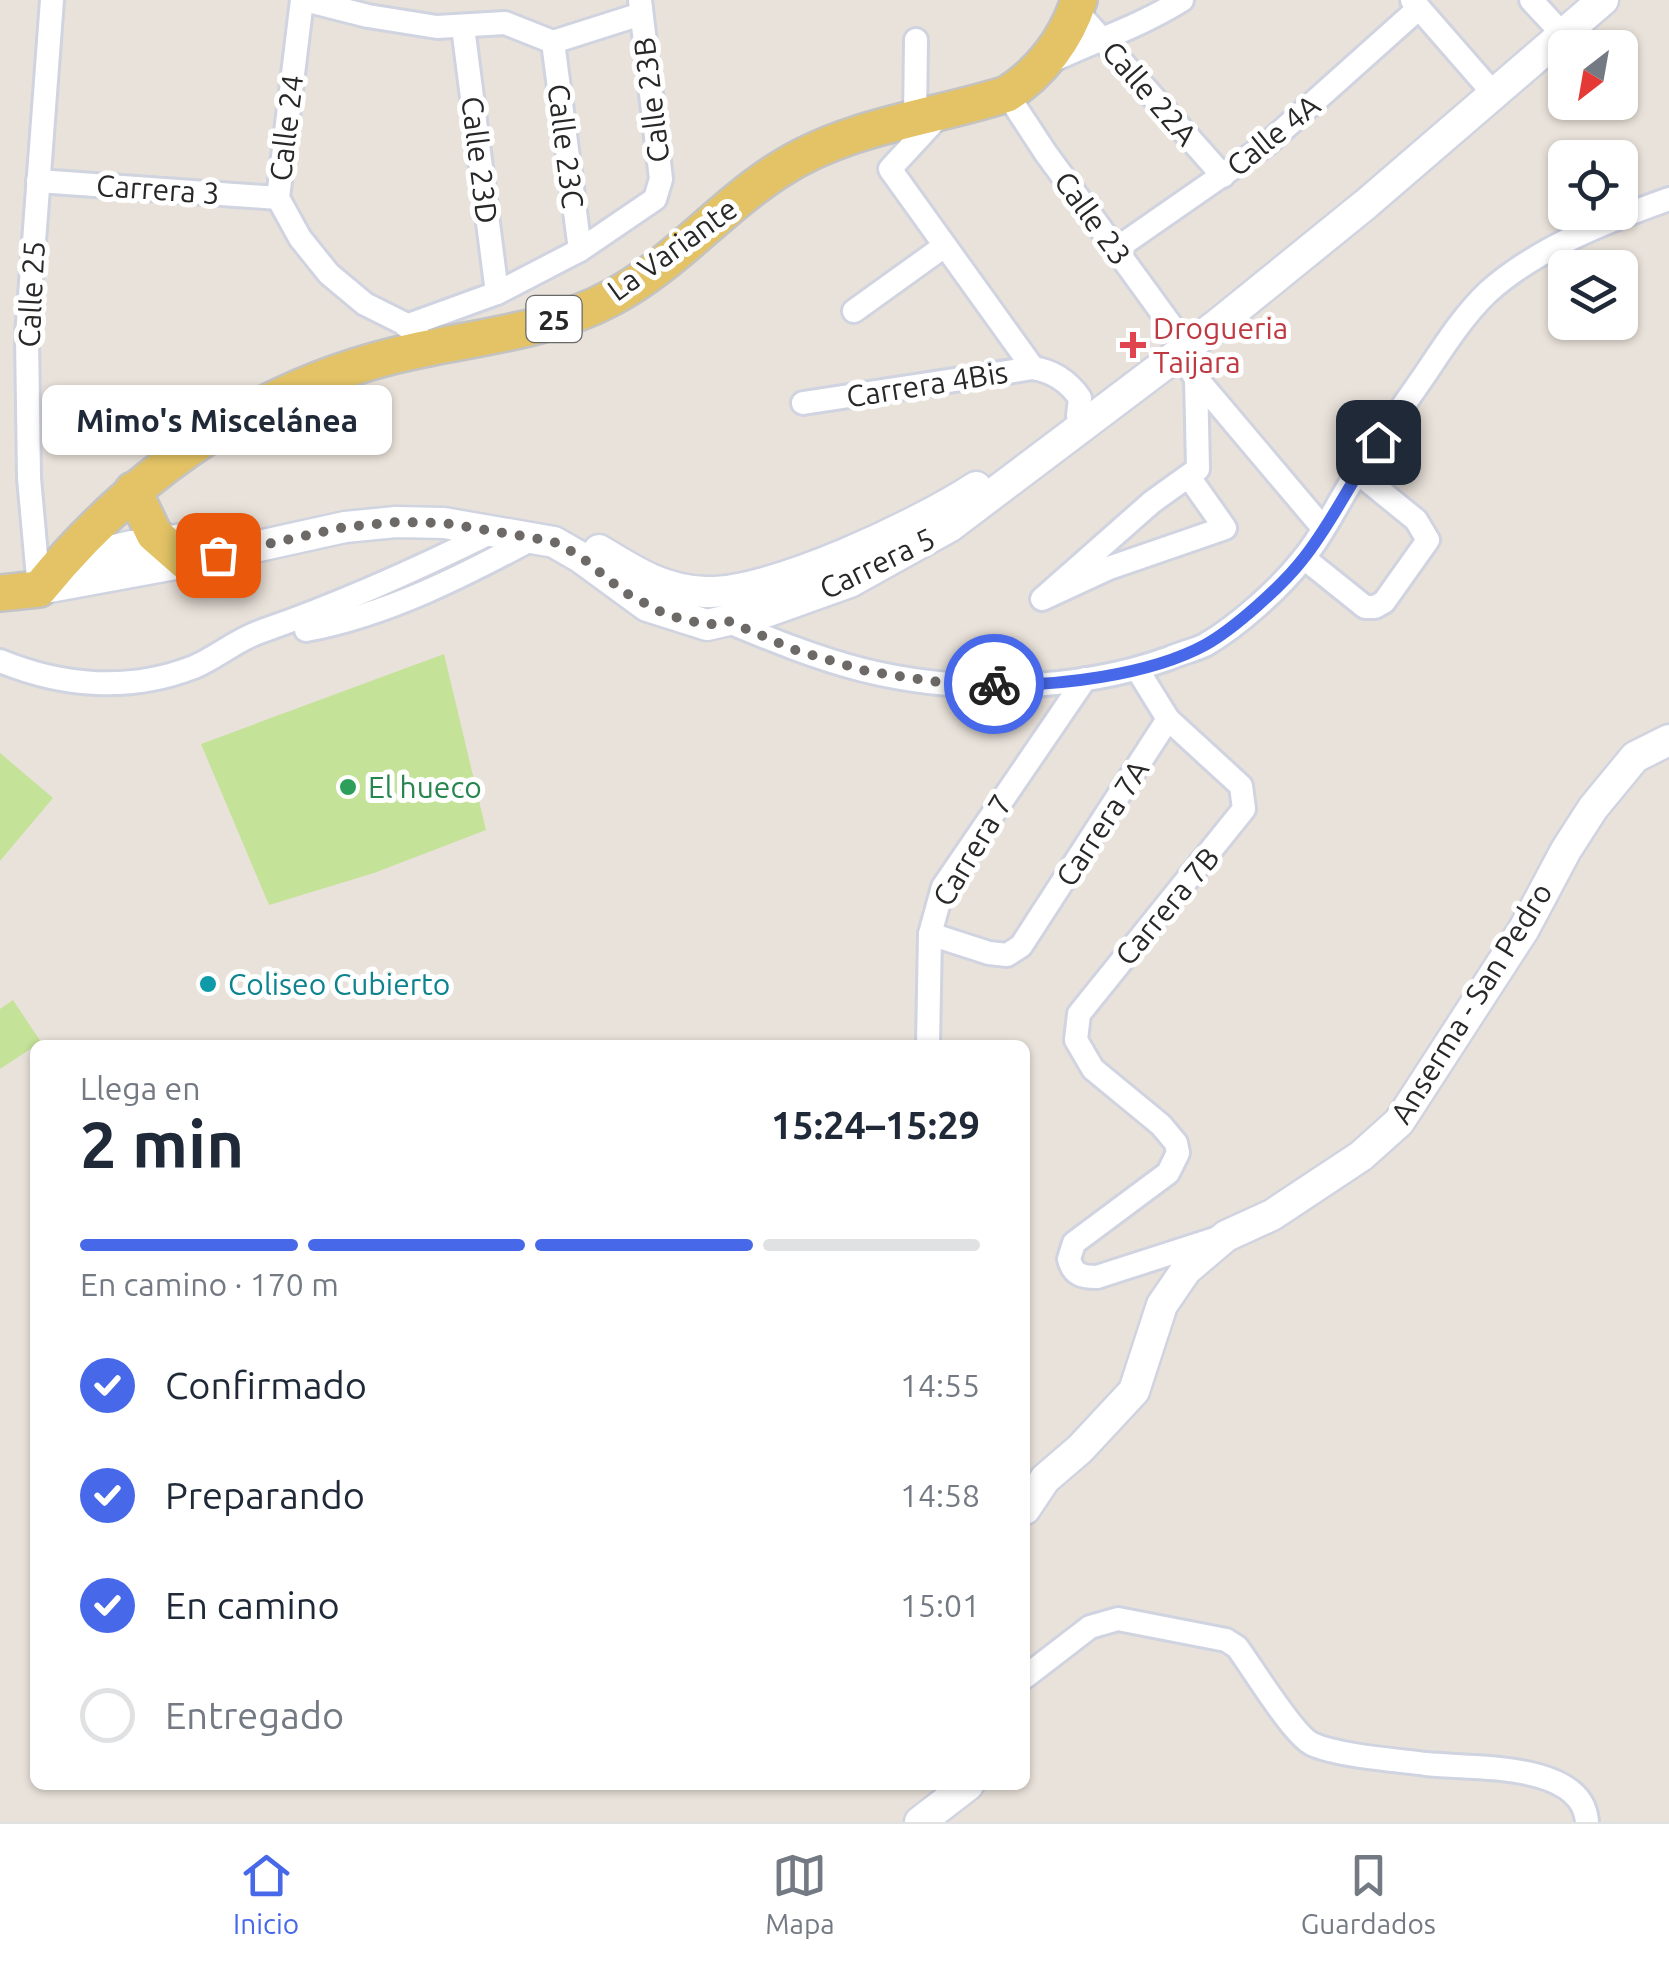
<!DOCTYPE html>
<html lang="es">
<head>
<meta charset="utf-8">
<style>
	:root { --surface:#fff; --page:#f6f6f7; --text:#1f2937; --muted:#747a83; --line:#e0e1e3; --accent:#4769e9 }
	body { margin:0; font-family:Ubuntu,sans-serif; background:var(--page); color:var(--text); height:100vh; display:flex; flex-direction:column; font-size:38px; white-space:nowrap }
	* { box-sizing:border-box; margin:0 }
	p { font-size:32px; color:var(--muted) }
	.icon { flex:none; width:55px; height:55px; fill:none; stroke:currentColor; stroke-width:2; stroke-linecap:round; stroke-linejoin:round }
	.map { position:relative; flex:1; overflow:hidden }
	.side { position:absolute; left:30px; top:1040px; width:1000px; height:750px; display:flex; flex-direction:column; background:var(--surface); border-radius:15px; box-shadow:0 2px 8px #0004 }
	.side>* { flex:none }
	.needle { width:65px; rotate:211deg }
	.buttons { position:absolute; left:1548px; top:30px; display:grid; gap:20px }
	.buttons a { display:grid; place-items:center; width:90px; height:90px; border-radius:15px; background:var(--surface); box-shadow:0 2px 8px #0004; font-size:50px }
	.pin { position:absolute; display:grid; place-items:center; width:85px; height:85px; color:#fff; margin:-42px; border-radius:20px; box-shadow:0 5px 15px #0006 }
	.courier { position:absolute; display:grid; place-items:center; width:100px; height:100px; margin:-50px; border:8px solid #4769e9; border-radius:50%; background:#fff; color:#222; box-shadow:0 2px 12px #0007 }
	.bubble { position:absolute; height:70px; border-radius:15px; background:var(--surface); box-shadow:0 2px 8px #0004; font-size:32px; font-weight:700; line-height:70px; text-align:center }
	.headline em { font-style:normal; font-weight:700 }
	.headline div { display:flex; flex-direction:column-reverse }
	.headline { display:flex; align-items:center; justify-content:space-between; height:170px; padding:0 50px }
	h1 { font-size:65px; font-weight:700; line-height:75px }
	.bar { display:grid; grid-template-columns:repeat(4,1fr); gap:15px 10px; align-content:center; height:120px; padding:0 50px }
	.bar i { height:12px; border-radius:8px; background:var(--line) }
	.bar .on { background:var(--accent) }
	.bar p { grid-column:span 4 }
	ol { padding:0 50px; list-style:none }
	li { display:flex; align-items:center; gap:30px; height:110px }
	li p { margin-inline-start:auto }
	li .icon { padding:10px; border-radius:50%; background:var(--accent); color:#fff; stroke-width:4 }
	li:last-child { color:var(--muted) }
	li i { width:55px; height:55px; border:5px solid var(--line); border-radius:50% }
	.menu { display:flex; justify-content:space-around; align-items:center; height:140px; border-top:2px solid var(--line); background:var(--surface); font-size:28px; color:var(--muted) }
	.menu a { display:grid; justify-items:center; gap:5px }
	.menu .on { color:var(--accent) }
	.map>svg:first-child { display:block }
	.pitch { fill:#c4e298 }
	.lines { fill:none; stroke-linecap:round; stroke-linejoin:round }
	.street-casing { stroke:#d0d3e0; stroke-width:28 }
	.secondary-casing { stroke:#d0d3e0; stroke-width:35 }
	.primary-casing { stroke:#c3c3c3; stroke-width:40 }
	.street { stroke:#fff; stroke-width:22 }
	.secondary { stroke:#fff; stroke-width:30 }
	.primary { stroke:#e3c365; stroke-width:35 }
	.done { stroke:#6c6966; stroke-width:10; stroke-dasharray:0 18 }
	.route { stroke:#4769e9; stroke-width:12 }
	.health-dot { fill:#e0444e; stroke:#fff; stroke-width:4 }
	.leisure-dot { fill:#2e9e5b; stroke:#fff; stroke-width:4 }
	.culture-dot { fill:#0f9aa8; stroke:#fff; stroke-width:4 }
	.labels { text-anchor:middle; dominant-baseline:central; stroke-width:10; stroke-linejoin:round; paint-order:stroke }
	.shield { fill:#fff; stroke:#686868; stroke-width:2.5 }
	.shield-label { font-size:28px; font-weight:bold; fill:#282828 }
	.street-label { font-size:30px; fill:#282828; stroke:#fff }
	.health-label { font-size:30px; fill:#be3a42; stroke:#fff; text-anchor:start }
	.leisure-label { font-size:30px; fill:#27864d; stroke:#fff; text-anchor:start }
	.culture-label { font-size:30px; fill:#0d838f; stroke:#fff; text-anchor:start }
</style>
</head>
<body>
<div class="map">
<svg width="1669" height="1822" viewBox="0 0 1669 1822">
	<rect width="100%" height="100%" fill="#e9e2da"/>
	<g class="pitch">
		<path d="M 444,654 L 486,830 L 374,873 L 269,905 L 201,744 Z"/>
		<path d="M 0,753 L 53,798 L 0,861 Z"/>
		<path d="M 13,1000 L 41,1042 L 0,1069 L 0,1009 Z"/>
	</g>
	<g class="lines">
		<g class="street-casing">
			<g id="street">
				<path d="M 302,0 L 278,198 L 300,238 L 329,274 L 365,304 L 417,330"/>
				<path d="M 305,0 L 368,16 L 437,27 L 505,23 L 553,42 L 641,14"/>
				<path d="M 1412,0 L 1487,86"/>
				<path d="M 1531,0 L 1557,28"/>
				<path d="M 1076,10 L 1223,176"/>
				<path d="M 463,27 L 497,293"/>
				<path d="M 553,42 L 580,250"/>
				<path d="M 1050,62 C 1094,41 1141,26 1182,0"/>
				<path d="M 1007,94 L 1045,152 L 1181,339"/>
				<path d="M 940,115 L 890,169 L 1033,368"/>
				<path d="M 915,119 L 916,40"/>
				<path d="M 38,181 L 278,198"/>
				<path d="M 1116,249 L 1267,144 L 1419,8"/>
				<path d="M 854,311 L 943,247"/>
				<path d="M 406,326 L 497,293 L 580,250 L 655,199 L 661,179 L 640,0"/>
				<path d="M 1193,374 L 1323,528"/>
				<path d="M 803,403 L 1033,368 C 1053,371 1068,381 1080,398 L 1078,416"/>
				<path d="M 1189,477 L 1225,528 L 1109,568 L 1042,599 L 1152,502 L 1198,469 L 1196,377"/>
				<path d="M 1304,558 L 1365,607 L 1375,607 L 1384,602 L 1428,540 L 1416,520 L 1357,472"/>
				<path d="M 39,589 L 29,478 L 27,336 L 52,0"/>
				<path d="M 727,621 C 772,640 816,658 863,670 C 960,694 1075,692 1170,658 C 1181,653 1195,650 1205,645 C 1238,626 1279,589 1302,560 C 1325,533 1339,499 1359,470 C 1381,436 1405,404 1428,370 C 1446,343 1464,315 1488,292 C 1537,248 1607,221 1669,199"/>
				<path d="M 306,630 C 387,615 463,576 534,538"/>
				<path d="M 0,661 C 63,687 130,692 194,667 C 218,657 237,639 262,631 C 342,603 418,569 494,531"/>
				<path d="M 1137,669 L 1168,719 L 1241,786 L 1244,809 L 1079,1014 L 1076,1040 L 1093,1069 L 1161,1125 L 1176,1143 L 1178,1153 L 1168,1173 L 1074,1243 L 1069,1259 C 1073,1275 1082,1277 1097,1277 L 1218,1238"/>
				<path d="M 930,934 L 989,953 L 1007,955 L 1021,946 L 1168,719"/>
				<path d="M 928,1045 L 930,934 L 943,887 L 1085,679"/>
				<path d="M 1025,1677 L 1090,1627 L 1118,1619 L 1226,1640 L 1237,1647 C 1252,1667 1293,1735 1312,1744 C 1338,1756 1396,1760 1426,1764 C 1470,1769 1583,1761 1587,1822"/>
			</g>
		</g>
		<g class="secondary-casing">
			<g id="secondary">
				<path d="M 599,550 C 635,572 662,590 705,592 C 770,595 920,524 976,487"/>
				<path d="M 61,562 L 131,546 L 241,531"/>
				<path d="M 39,589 L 186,562 L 345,527 L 396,522 L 444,523 L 554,542 L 580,557 L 647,606 L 707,625 L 769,611 L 850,582 L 949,527 L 1218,324 L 1366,204 L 1603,0"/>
				<path d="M 1025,1509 L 1045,1479 L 1080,1449 L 1134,1391 L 1162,1305 L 1186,1270 L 1226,1236 L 1272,1215 L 1361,1156 L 1399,1122 L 1524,929 L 1566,850 L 1593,808 L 1635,757 L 1669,740"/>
				<path d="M 920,1822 L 968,1785"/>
			</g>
		</g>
		<g class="primary-casing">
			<g id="primary">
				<path d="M 133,490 L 154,534 L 186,562"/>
				<path d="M 0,593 L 39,589 C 136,470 263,383 414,351 C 478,337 552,330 611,298 C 674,265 719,208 779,170 C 846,126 932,118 1007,94 C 1041,73 1067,38 1079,0"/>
			</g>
		</g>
		<use href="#street" class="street"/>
		<use href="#secondary" class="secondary"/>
		<use href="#primary" class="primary"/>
	</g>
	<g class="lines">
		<path class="done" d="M 218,555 L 345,527 L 396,522 L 444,523 L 534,538 L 554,542 L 580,556 L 624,592 L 667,615 L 707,625 L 728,621 L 795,650 L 866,671 L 938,682 L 994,684"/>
		<path class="route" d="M 994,684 C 1055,687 1150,675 1205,645 C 1234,629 1283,585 1303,559 C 1332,523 1352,479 1378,442"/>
	</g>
	<path class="health-dot" d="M1128 330h10v10h10v10h-10v10h-10v-10h-10v-10h10z"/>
	<circle class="leisure-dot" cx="348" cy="787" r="10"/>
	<circle class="culture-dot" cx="208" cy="984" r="10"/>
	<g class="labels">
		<rect class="shield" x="526.5" y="296" width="55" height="46" rx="8"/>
		<g class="shield-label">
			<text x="554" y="319">25</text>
		</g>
		<g class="street-label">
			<text transform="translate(1150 93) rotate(49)">Calle 22A</text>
			<text transform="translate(651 100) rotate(-97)">Calle 23B</text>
			<text transform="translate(286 128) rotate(-83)">Calle 24</text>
			<text transform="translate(1273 135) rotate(-39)">Calle 4A</text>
			<text transform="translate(566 146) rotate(83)">Calle 23C</text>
			<text transform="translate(480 160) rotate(83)">Calle 23D</text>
			<text transform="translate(158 189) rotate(4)">Carrera 3</text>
			<text transform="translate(1093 218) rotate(54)">Calle 23</text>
			<text transform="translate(672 249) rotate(-36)">La Variante</text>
			<text transform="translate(31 294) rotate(-87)">Calle 25</text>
			<text transform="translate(927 384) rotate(-9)">Carrera 4Bis</text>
			<text transform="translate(877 563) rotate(-26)">Carrera 5</text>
			<text transform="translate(1102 823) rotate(-57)">Carrera 7A</text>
			<text transform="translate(972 850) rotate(-59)">Carrera 7</text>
			<text transform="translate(1167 906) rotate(-50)">Carrera 7B</text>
			<text transform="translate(1471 1003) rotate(-58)">Anserma - San Pedro</text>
		</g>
		<g class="health-label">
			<text x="1153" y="328">Drogueria<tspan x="1153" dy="34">Taijara</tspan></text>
		</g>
		<g class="leisure-label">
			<text x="368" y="787">El hueco</text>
		</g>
		<g class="culture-label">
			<text x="228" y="984">Coliseo Cubierto</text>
		</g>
	</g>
</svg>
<div class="buttons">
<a><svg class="needle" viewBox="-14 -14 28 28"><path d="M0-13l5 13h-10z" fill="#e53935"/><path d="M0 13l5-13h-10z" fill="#747a83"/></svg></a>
<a><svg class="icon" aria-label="locate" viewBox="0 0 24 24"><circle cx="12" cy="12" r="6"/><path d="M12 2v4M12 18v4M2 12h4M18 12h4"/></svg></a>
<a><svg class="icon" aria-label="layers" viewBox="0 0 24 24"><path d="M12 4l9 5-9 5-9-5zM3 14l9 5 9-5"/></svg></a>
</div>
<div class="pin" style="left:218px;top:555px;background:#ea580c"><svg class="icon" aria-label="bag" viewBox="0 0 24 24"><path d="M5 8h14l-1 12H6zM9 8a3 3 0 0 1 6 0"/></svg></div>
<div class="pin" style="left:1378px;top:442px;background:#1f2937"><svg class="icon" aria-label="home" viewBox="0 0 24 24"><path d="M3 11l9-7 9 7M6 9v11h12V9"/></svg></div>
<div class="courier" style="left:994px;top:684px"><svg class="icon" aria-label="bike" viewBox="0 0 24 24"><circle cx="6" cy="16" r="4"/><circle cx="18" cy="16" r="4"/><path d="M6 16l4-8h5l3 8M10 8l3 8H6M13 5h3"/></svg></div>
<div class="bubble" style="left:42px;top:385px;width:350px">Mimo's Miscelánea</div>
<section class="side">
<div class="headline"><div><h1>2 min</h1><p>Llega en</p></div><em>15:24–15:29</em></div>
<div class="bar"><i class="on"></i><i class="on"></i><i class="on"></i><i></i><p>En camino · 170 m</p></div>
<ol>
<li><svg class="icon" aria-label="check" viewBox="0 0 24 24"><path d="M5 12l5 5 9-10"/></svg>Confirmado<p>14:55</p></li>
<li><svg class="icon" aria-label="check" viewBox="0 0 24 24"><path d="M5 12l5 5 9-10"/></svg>Preparando<p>14:58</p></li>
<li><svg class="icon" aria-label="check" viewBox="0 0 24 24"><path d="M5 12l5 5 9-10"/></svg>En camino<p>15:01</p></li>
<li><i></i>Entregado</li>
</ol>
</section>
</div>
<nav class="menu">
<a class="on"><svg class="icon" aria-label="home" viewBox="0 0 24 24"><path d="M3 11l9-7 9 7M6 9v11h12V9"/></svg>Inicio</a>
<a><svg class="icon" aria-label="map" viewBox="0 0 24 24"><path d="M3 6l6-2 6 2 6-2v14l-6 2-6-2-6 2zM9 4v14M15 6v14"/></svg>Mapa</a>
<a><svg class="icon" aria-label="saved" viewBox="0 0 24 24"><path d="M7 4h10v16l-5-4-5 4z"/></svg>Guardados</a>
</nav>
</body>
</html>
